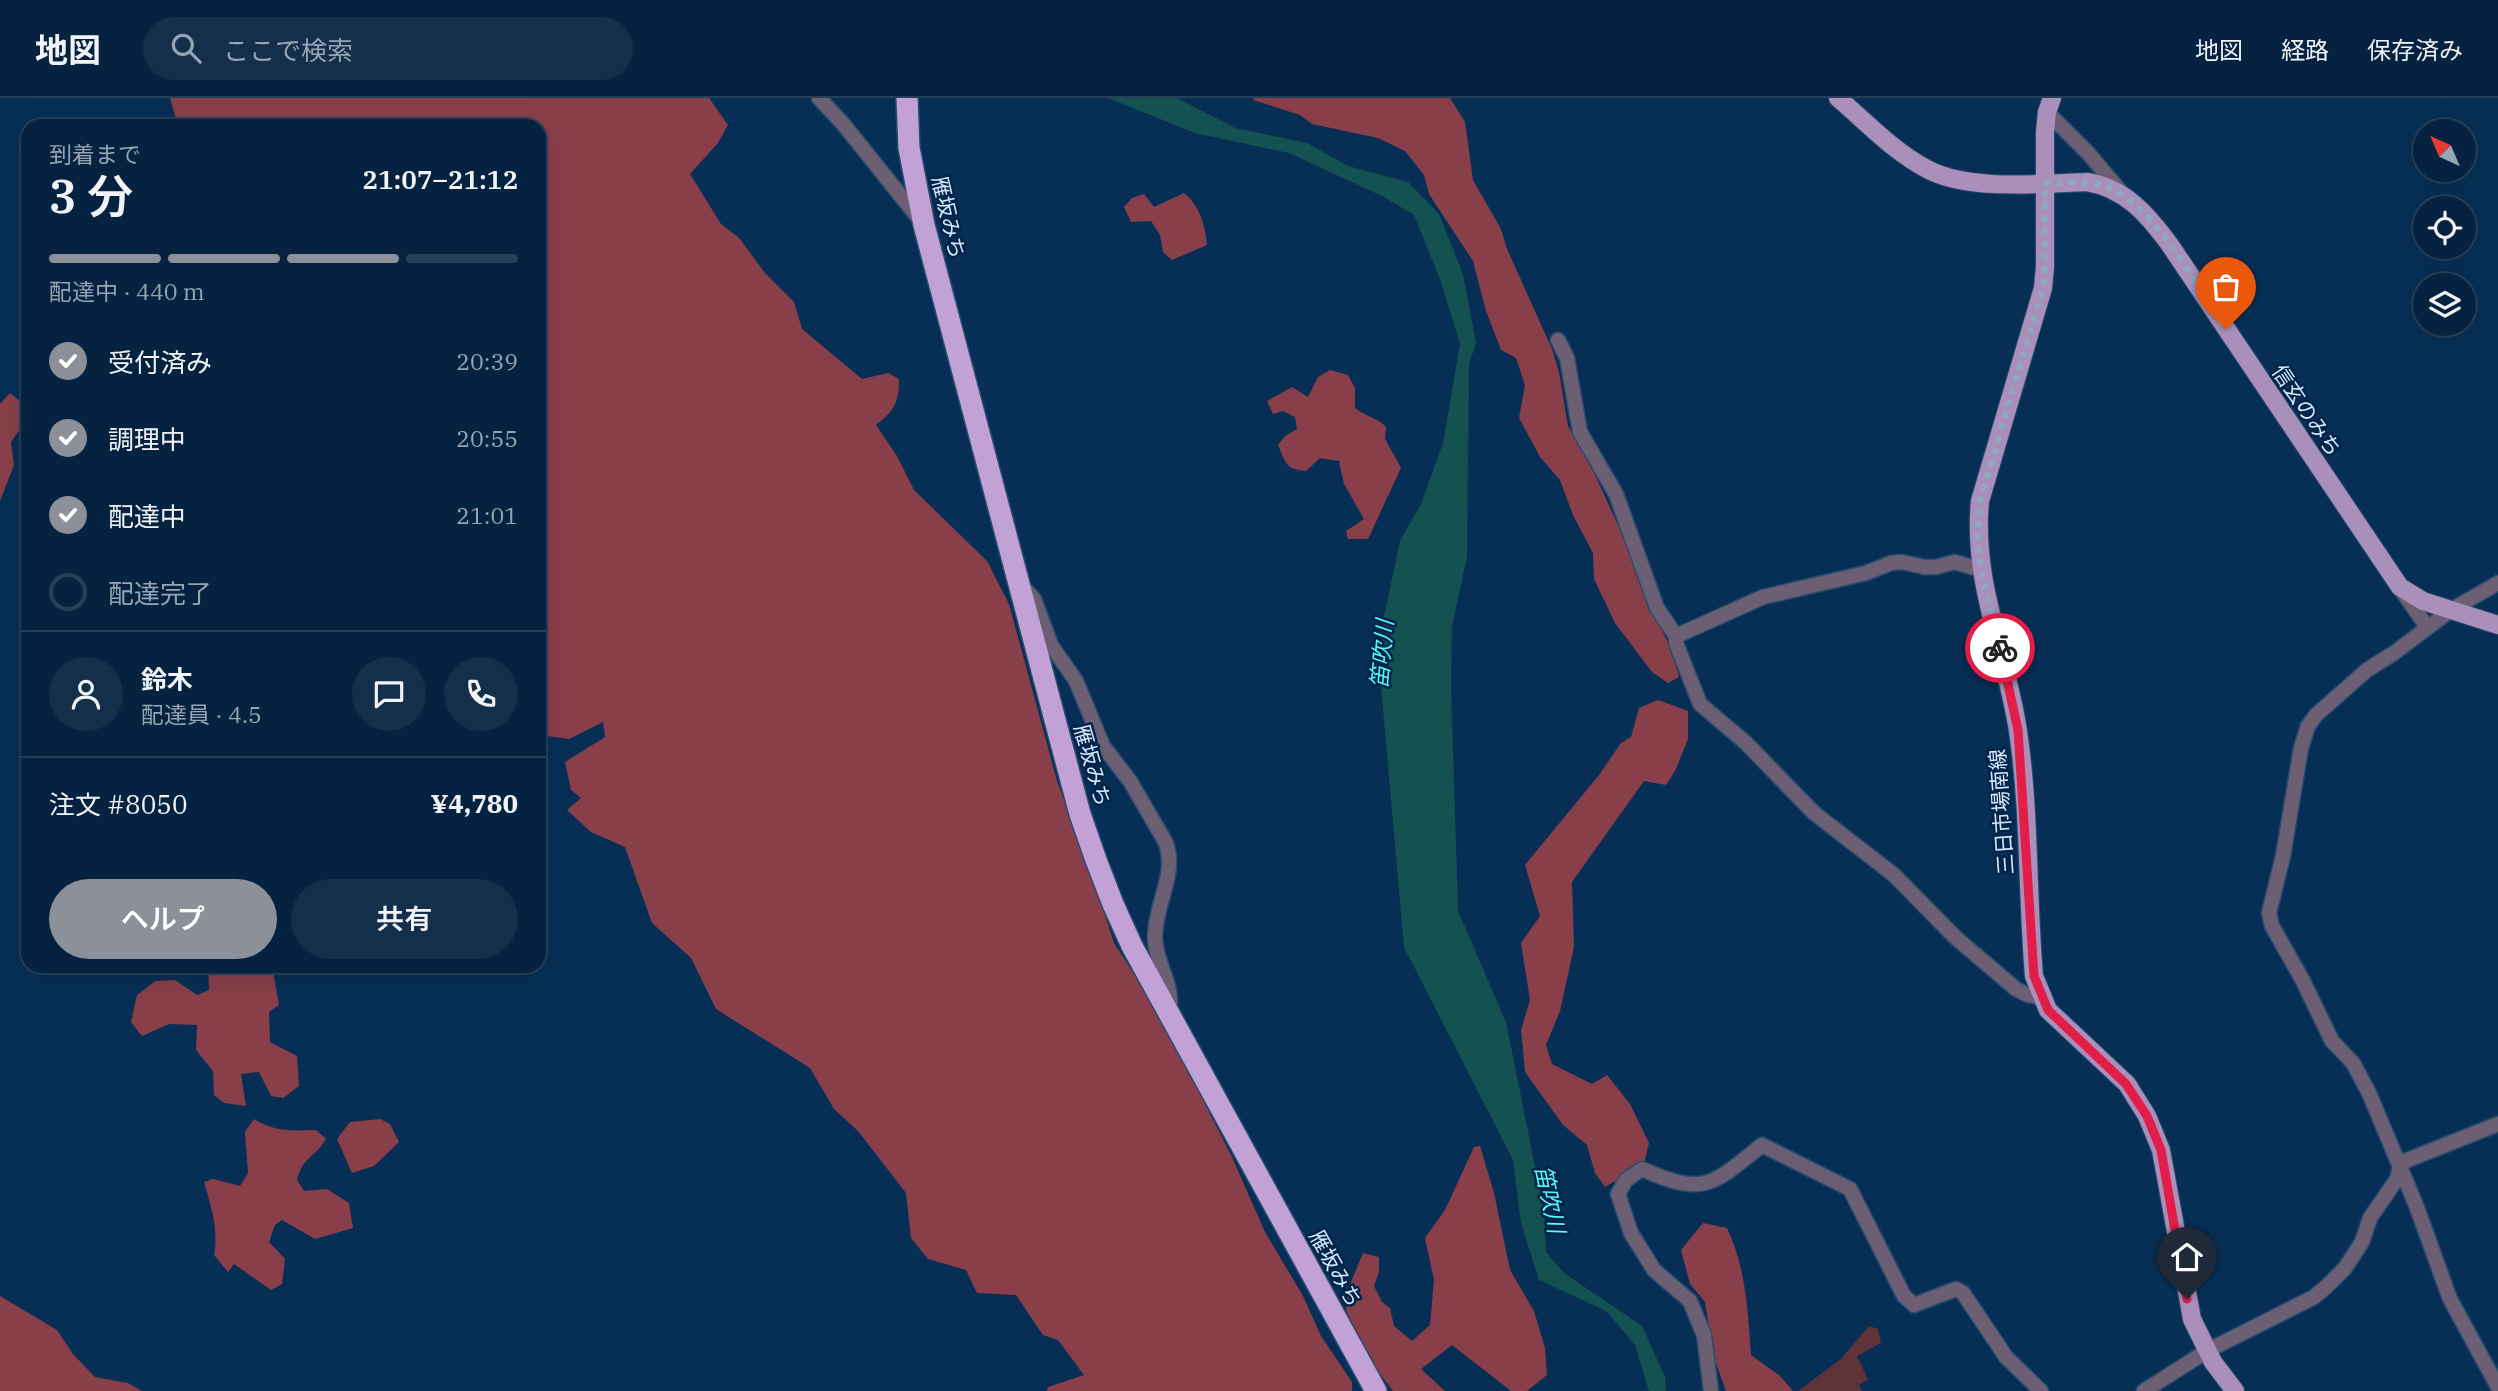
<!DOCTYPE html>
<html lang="ja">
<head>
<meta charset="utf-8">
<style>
	:root { --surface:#052340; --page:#132f4b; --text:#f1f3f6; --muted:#97a4b1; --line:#264059; --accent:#8c9099 }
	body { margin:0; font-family:"IBM Plex Serif","Noto Sans JP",serif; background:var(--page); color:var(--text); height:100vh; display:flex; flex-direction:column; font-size:26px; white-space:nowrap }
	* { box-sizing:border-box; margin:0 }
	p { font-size:23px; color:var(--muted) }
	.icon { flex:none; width:38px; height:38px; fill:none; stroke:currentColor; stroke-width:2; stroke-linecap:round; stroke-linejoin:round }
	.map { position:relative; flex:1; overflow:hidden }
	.details { position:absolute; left:21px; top:21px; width:525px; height:854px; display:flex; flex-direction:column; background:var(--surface); border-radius:21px; box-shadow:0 7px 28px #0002,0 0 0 2px var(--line) }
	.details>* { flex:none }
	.needle { width:46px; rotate:316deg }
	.buttons { position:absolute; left:2413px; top:21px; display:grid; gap:14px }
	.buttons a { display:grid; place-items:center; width:63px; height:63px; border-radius:50%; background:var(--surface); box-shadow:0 7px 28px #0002,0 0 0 2px var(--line); font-size:35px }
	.pin { position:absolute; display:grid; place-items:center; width:60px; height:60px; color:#fff; margin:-72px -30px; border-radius:50% 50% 50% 0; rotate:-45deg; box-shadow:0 0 7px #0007 }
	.pin .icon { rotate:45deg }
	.courier { position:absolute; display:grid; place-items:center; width:70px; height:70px; margin:-35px; border:5px solid #e11d48; border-radius:50%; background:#fff; color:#222; box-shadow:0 2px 9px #0007 }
	.headline em { font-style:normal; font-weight:600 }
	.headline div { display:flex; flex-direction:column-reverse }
	.headline { display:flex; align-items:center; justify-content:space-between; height:119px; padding:0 28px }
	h1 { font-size:46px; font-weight:600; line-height:52px }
	.bar { display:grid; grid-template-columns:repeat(4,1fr); gap:10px 7px; align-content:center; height:84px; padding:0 28px }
	.bar i { height:9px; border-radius:5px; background:var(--line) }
	.bar .selected { background:var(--accent) }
	.bar p { grid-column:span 4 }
	.line { display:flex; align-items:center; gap:18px; padding:0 28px; border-top:2px solid var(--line) }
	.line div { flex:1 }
	.round { display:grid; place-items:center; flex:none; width:74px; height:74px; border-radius:37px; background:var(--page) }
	ol { padding:0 28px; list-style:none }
	li { display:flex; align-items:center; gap:21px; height:77px }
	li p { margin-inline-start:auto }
	li .icon { padding:7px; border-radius:50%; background:var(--accent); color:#fff; stroke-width:4 }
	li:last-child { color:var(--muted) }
	li i { width:38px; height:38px; border:4px solid var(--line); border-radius:50% }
	.button { display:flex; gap:14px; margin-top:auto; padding:14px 28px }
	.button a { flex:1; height:80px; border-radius:42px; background:var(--accent); color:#fff; font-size:28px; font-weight:600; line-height:80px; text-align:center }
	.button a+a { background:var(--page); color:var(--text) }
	header { display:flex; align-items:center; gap:42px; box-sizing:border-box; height:98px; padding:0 35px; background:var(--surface); border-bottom:2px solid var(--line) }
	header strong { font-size:33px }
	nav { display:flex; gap:38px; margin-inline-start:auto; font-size:24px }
	.search { width:490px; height:63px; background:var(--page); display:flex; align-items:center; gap:18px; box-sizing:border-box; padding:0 24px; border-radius:38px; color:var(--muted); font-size:26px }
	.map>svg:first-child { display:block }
	.green { fill:#603339 }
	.forest { fill:#893f4a }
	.water { fill:#145251 }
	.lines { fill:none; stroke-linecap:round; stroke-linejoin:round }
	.minor-casing { stroke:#284d70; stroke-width:17 }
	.major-casing { stroke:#284d70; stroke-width:20 }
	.highway-casing { stroke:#284d70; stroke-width:24 }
	.minor { stroke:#6c5f74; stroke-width:14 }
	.major { stroke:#aa8fba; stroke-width:18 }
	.highway { stroke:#c2a1d6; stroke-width:21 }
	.done { stroke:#8fa8c2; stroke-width:7; stroke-dasharray:0 12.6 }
	.route { stroke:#e11d48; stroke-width:9 }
	.labels { text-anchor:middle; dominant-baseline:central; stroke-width:5; stroke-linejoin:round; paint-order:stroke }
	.street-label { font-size:21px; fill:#d8e9fd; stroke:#00244a }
	.water-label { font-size:23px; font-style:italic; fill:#57f7f2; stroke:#00244a }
</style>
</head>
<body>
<header>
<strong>地図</strong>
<div class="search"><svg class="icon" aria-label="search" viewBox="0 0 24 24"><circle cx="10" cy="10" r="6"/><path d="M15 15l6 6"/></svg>ここで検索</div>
<nav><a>地図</a><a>経路</a><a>保存済み</a></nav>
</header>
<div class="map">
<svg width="2498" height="1293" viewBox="0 0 2498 1293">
	<rect width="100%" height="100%" fill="#072f55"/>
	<path class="green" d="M 1869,1228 L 1878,1231 L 1881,1245 L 1857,1258 L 1868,1281 L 1859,1287 L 1862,1293 L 1798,1293 L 1841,1261 Z"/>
	<g class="forest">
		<path d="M 170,0 L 709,0 L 728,27 L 718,45 L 690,76 L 721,126 L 739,140 L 765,175 L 794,204 L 802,231 L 862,281 L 888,275 L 899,281 C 899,305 894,313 876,327 L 897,358 L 914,392 L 987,463 L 1009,506 L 1057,683 L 1092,776 L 1114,845 L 1156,910 L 1232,1059 L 1265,1134 L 1303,1198 L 1321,1238 L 1352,1284 L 1352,1293 L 1047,1293 L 1048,1289 L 1084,1277 L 1058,1242 L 1043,1237 L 1016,1197 L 977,1195 L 966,1172 L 928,1161 L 911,1140 L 906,1095 L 858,1033 L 834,1011 L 810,970 L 716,911 L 691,860 L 652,825 L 625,749 L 591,734 L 567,712 L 581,700 L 571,692 L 565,664 L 605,639 L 603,624 L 569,641 L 539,637 L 539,28 L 178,28 Z"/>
		<path d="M 1254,0 L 1450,0 L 1465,24 L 1473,82 L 1501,131 L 1507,151 L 1552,251 L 1559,274 L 1568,328 L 1594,375 L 1631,455 L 1650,510 L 1672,552 L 1679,579 L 1668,585 L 1652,574 L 1615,525 L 1594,481 L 1593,455 L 1573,417 L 1560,382 L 1540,359 L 1519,320 L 1525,287 L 1516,260 L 1501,252 L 1486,213 L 1473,163 L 1429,96 L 1424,77 L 1405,53 L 1378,40 L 1312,26 L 1300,17 L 1253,2 Z"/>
		<path d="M 1184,95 C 1200,108 1205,127 1207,147 L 1172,162 L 1163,154 L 1160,137 L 1151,123 L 1131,124 L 1124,109 L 1132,100 L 1144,96 L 1154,109 Z"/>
		<path d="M 1330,272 L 1348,277 L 1355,290 L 1355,310 C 1366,319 1377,319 1386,329 L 1385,341 L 1401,370 L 1368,441 L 1348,441 L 1346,433 L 1364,421 L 1344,386 L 1339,363 L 1320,360 L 1306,373 C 1285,371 1286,365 1278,347 L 1285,338 L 1297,331 L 1295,319 L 1283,313 L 1273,316 L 1267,303 L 1292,289 L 1308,299 L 1318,279 Z"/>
		<path d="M 10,295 L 28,310 L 28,320 L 11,344 L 14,367 L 0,403 L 0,306 Z"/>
		<path d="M 1658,602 L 1688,613 L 1688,641 L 1675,673 L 1666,687 L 1644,683 L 1572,784 L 1574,849 L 1560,913 L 1546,947 L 1552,966 L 1592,986 L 1607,977 L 1630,1006 L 1649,1045 L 1644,1066 L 1605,1089 L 1595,1075 L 1587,1047 L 1563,1027 L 1525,974 L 1521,932 L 1530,902 L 1521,845 L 1540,818 L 1525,767 L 1599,677 L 1621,645 L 1631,639 L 1639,610 Z"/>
		<path d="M 208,868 L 272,868 L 279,907 L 269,914 L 270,944 L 297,958 L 299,988 L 283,1000 L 271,998 L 259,974 L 241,976 L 246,1008 L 224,1005 L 214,997 L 213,973 L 196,952 L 197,927 L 169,926 L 142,938 L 131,924 L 137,897 L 155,883 L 175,882 L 197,897 L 209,892 Z"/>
		<path d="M 254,1021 C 273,1034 294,1033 316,1032 L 326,1041 C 314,1061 303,1058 297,1082 L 304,1093 L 327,1091 L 349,1105 L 353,1130 L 315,1141 L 282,1122 L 275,1127 L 269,1144 L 285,1161 L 282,1186 L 271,1192 L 234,1166 L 228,1174 L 214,1157 C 219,1133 211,1108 204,1084 L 213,1081 L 240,1088 L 248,1075 L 245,1034 Z"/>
		<path d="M 380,1021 L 390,1026 L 399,1044 L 374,1068 L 352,1075 L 337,1041 L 350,1024 Z"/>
		<path d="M 1480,1048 L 1494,1095 L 1510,1172 L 1534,1213 L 1545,1250 L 1547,1277 L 1527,1293 L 1511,1293 L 1452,1247 L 1421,1271 L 1445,1293 L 1393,1293 L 1369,1262 L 1346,1212 L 1349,1189 L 1363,1155 L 1379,1159 L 1379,1174 L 1374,1188 L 1382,1204 L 1390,1210 L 1394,1228 L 1412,1243 L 1430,1227 L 1434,1182 L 1425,1140 L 1445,1112 L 1474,1049 Z"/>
		<path d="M 1703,1125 L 1727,1130 C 1746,1170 1748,1214 1751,1257 L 1780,1278 L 1793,1293 L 1726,1293 L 1714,1260 L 1705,1204 L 1690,1186 L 1681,1152 Z"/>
		<path d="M 0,1198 L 57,1232 L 73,1256 L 95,1279 L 128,1285 L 142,1293 L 0,1293 Z"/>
	</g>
	<path class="water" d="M 1108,0 L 1177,0 L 1235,30 L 1307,45 L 1348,68 L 1408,84 L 1439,116 L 1463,176 L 1476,245 L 1469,266 L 1467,459 L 1452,528 L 1451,588 L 1458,813 L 1506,924 L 1544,1113 L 1546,1154 L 1564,1175 L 1642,1228 L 1665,1279 L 1666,1293 L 1649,1293 L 1635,1247 L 1606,1213 L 1539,1182 L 1521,1125 L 1513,1062 L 1404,849 L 1381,588 L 1384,519 L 1400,443 L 1421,406 L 1443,345 L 1460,246 L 1440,181 L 1414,117 L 1384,99 L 1289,55 L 1195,35 Z"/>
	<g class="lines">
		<g class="minor-casing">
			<g id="minor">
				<path d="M 819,0 L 844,27 L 921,123"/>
				<path d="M 2047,14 L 2088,55 L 2122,95"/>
				<path d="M 1558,242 L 1567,260 L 1580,334 L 1616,396 L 1657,510 L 1676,538"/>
				<path d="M 1981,472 L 1955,464 L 1936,469 L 1924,469 L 1902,464 L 1891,465 L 1866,475 L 1763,499 L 1676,538 L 1676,545 L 1700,606 L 1746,645 L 1814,715 L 1894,777 L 1956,840 L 2016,891 L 2028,897 L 2041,899"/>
				<path d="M 2498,485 L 2451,512 L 2394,555 L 2367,572 L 2316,617 L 2308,628 L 2301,650 L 2283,758 L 2269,815 L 2272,828 L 2302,881 L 2332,943 L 2353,965 L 2369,995 L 2416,1107 L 2450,1201 L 2498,1289"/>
				<path d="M 1022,488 L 1034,501 L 1051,547 L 1076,583 L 1103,648 L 1130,683 L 1166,745 C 1177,777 1155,806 1155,838 C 1154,864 1175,886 1169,913"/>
				<path d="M 2402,493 L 2427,529"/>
				<path d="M 1711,1293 L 1704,1237 L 1690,1203 L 1654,1172 L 1631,1135 L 1618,1096 L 1626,1082 L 1642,1071 C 1704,1099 1712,1087 1762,1047 L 1850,1091 L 1904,1198 L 1914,1207 L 1956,1191 L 1963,1195 L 2006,1259 L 2041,1293"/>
				<path d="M 2144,1293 L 2207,1253 L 2314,1199 L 2326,1189 L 2345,1170 L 2362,1144 L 2370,1120 L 2397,1081 L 2400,1069 L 2405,1063 L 2498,1026"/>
			</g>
		</g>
		<g class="major-casing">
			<g id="major">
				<path d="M 1838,0 C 1866,24 1894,54 1927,71 C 1967,93 2041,86 2087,84 C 2125,90 2148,117 2170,147 L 2400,489 L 2423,503 L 2498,527"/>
				<path d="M 2052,0 L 2047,14 L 2045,34 L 2045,169 L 2043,190 L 1980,403 C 1972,484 2006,554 2018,633 C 2030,714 2027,797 2034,878 L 2048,912 L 2127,986 L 2147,1018 L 2161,1052 L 2192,1221 L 2213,1264 L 2235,1293"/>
			</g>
		</g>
		<g class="highway-casing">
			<path id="highway" d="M 907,0 L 909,50 L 924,127 L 1059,637 L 1080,716 L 1096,762 L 1113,806 L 1132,848 L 1376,1293"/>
		</g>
		<use href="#minor" class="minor"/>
		<use href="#major" class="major"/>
		<use href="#highway" class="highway"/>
	</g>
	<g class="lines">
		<path class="done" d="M 2000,550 L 1981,472 L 1978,447 L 1980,402 L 2043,190 L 2045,169 L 2045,85 C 2065,85 2086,82 2105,88 C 2152,103 2199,191 2226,231"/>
		<path class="route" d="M 2000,550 L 2018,632 L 2034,878 L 2048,912 L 2126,986 L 2147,1018 L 2161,1052 L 2187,1201"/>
	</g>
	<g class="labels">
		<g class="street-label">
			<text transform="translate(949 119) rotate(77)">雁坂みち</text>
			<text transform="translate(2307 312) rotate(56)">信玄のみち</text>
			<text transform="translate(1093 667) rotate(74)">雁坂みち</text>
			<text transform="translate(2001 714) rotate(-94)">三日市場南線</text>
			<text transform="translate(1336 1170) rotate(61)">雁坂みち</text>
		</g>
		<g class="water-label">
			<text transform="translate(1381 556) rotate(-85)">笛吹川</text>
			<text transform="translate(1551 1101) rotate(78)">笛吹川</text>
		</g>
	</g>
</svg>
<div class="buttons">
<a><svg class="needle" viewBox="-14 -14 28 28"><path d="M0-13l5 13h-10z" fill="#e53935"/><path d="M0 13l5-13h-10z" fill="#97a4b1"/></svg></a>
<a><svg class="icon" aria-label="locate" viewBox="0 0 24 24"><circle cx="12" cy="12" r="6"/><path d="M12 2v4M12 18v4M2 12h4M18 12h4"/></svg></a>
<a><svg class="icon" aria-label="layers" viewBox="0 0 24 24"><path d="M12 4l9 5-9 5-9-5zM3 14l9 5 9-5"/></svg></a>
</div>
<div class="pin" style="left:2226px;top:231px;background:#ea580c"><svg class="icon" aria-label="bag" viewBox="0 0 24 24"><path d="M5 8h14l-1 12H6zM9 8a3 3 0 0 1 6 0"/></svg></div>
<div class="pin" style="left:2187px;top:1201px;background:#1f2937"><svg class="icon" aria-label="home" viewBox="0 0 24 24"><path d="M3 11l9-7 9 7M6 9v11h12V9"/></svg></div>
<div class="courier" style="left:2000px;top:550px"><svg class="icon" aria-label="bike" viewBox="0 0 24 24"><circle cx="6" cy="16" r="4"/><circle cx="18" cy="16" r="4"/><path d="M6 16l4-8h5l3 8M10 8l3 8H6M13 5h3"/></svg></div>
<section class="details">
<div class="headline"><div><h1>3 分</h1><p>到着まで</p></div><em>21:07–21:12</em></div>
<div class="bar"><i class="selected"></i><i class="selected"></i><i class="selected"></i><i></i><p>配達中 · 440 m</p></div>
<ol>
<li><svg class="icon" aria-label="check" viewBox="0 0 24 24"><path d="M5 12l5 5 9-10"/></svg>受付済み<p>20:39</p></li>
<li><svg class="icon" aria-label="check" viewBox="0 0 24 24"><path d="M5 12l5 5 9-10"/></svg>調理中<p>20:55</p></li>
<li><svg class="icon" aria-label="check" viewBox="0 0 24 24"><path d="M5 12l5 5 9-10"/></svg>配達中<p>21:01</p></li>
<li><i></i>配達完了</li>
</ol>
<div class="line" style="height:126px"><a class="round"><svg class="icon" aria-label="person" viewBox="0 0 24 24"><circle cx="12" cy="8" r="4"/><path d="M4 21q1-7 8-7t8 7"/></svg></a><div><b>鈴木</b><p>配達員 · 4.5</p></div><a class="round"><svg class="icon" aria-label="chat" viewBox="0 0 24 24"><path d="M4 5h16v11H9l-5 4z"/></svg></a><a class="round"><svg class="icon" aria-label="phone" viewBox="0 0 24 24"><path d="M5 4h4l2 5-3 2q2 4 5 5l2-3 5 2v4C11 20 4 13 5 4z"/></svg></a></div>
<div class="line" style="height:91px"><div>注文 #8050</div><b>¥4,780</b></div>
<div class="button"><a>ヘルプ</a><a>共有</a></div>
</section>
</div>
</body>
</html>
